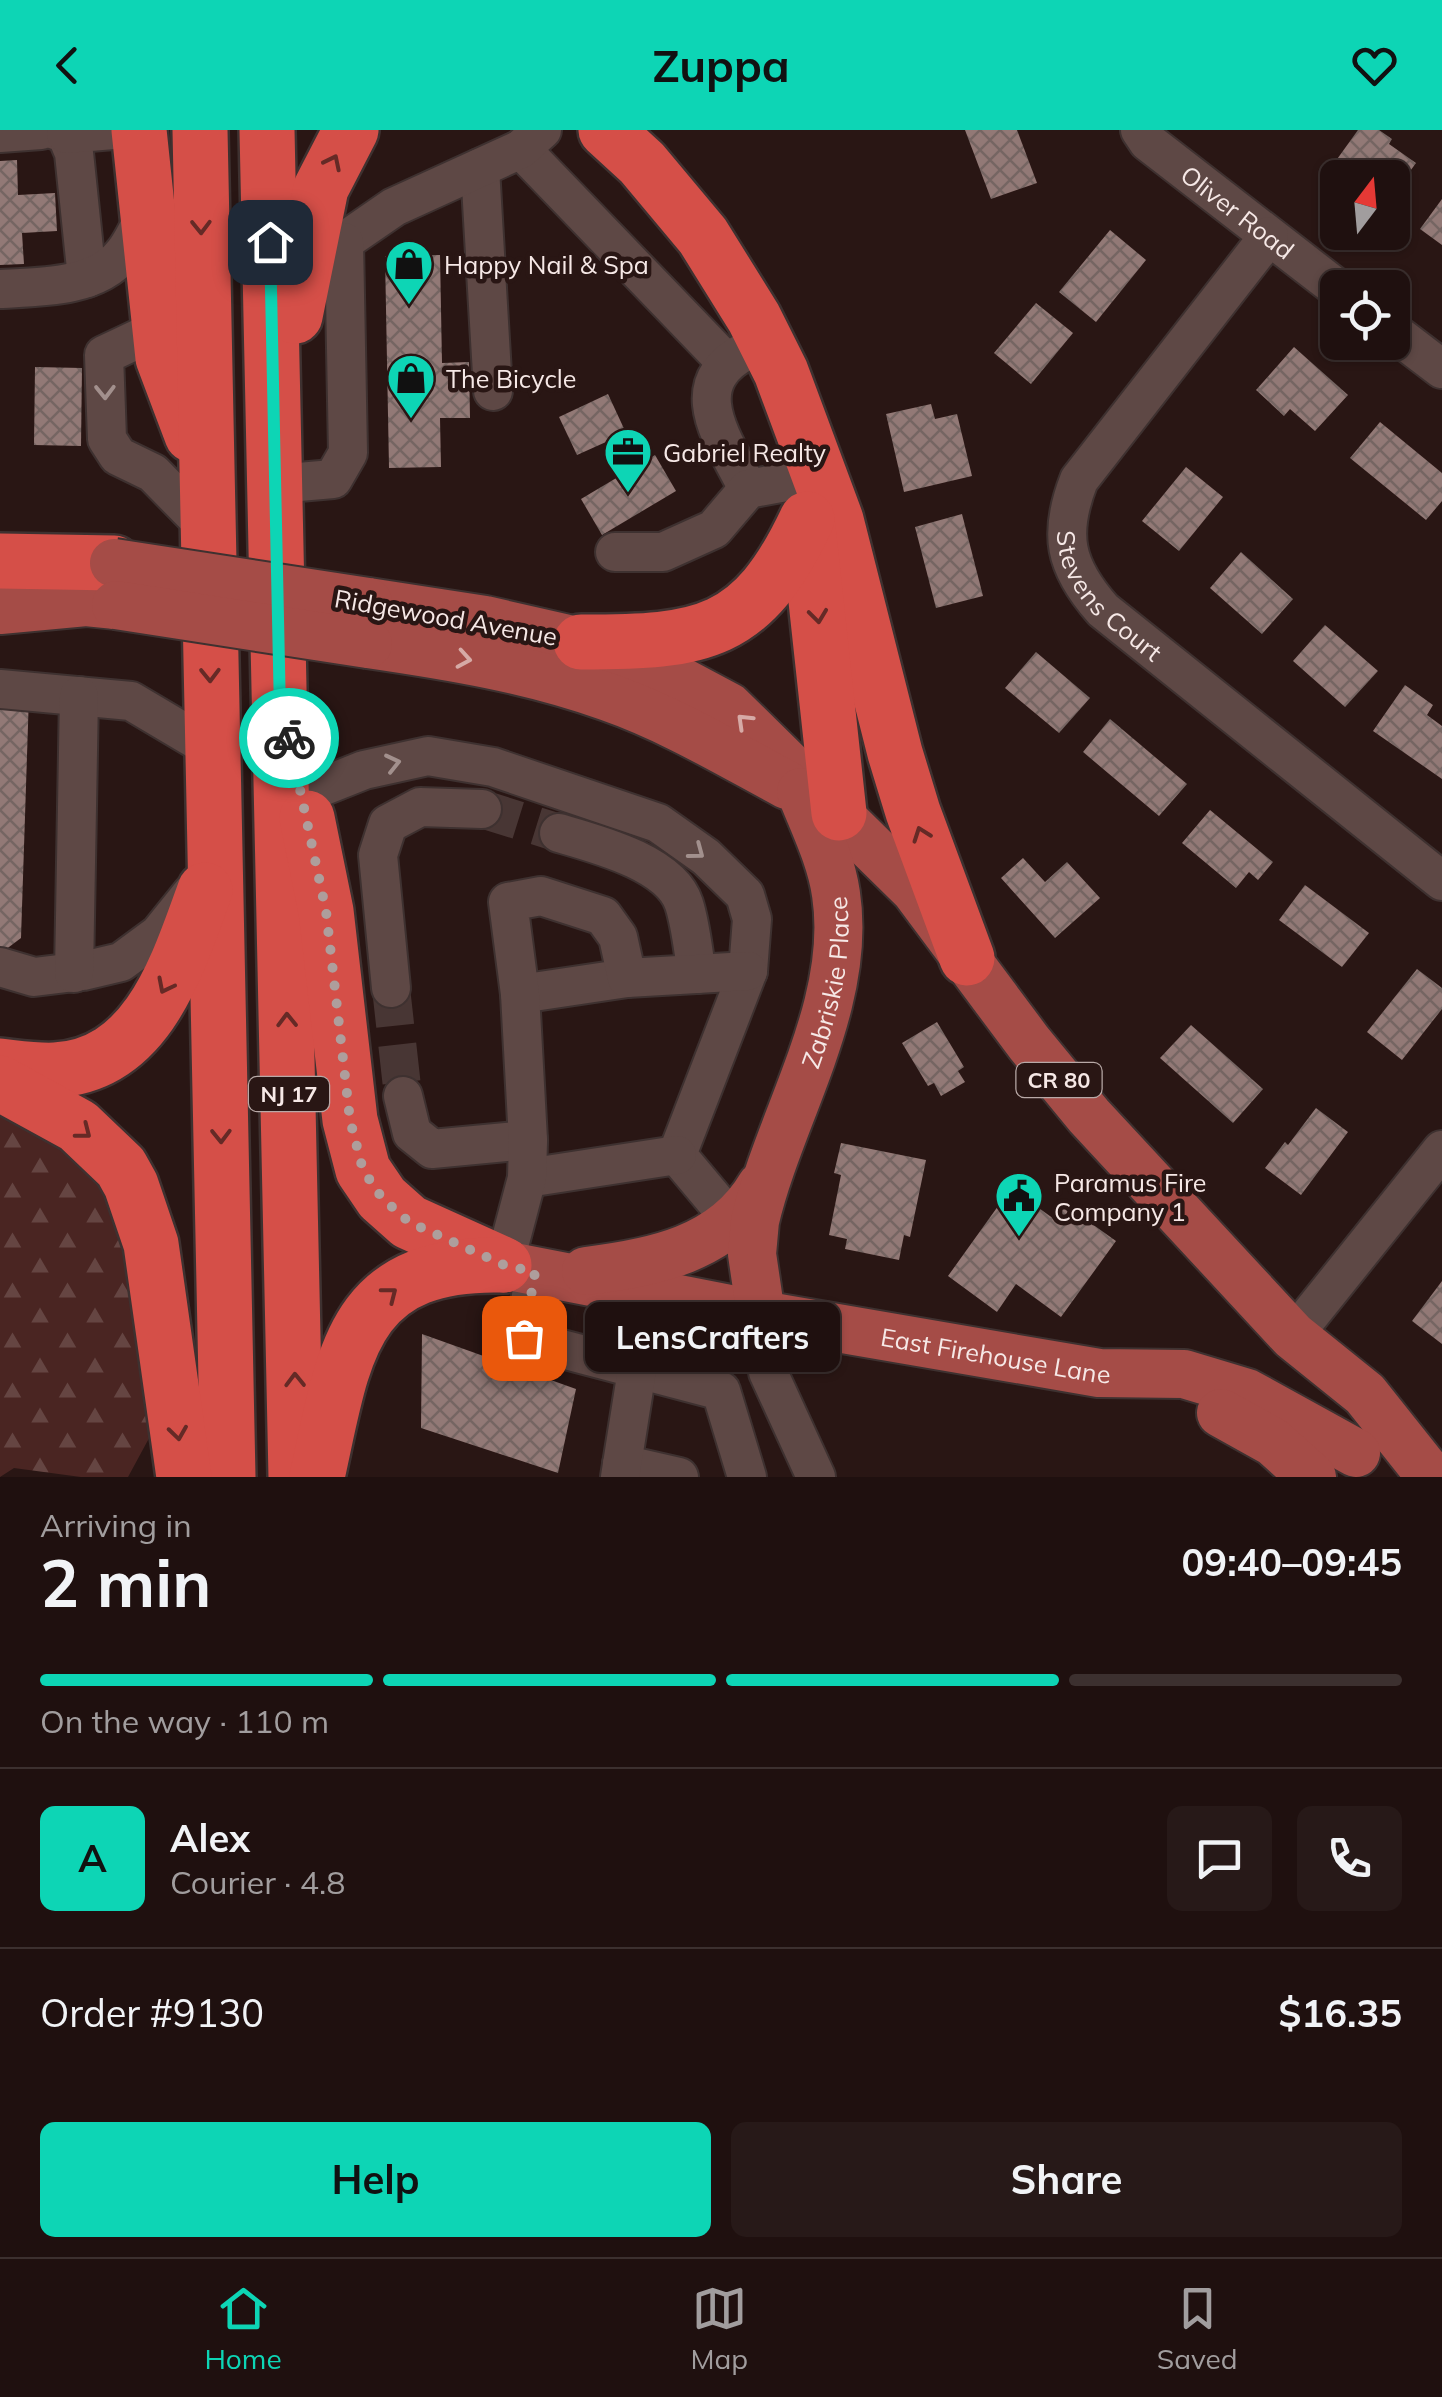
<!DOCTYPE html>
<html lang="en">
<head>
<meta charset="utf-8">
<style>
	:root { --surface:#1f100f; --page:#271918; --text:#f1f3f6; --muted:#a19d9e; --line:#3c302f; --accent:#0dd5b5 }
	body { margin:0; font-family:Mulish,sans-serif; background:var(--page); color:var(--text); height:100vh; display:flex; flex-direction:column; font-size:38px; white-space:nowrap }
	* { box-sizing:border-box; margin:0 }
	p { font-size:32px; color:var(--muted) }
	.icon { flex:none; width:55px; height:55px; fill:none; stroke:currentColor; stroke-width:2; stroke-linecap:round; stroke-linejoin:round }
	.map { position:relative; height:1347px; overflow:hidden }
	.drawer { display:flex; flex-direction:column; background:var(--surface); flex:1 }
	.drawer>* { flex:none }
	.needle { width:65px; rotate:16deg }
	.tools { position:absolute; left:1320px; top:30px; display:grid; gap:20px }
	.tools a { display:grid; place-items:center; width:90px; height:90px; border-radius:15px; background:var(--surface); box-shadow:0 2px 8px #0004,0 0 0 2px var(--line); font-size:50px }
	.pin { position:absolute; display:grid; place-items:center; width:85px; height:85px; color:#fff; margin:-42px; border-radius:20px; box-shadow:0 5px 15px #0006 }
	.courier { position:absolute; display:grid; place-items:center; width:100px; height:100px; margin:-50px; border:8px solid #0dd5b5; border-radius:50%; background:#fff; color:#222; box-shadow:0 2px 12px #0007 }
	.bubble { position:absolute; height:70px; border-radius:15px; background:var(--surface); box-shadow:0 2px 8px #0004,0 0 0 2px var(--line); font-size:32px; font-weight:700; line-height:70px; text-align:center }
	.head em { font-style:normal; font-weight:700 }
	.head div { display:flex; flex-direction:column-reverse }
	.head { display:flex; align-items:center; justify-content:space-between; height:170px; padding:0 40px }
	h1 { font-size:65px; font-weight:700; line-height:75px }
	.bar { display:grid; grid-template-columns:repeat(4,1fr); gap:15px 10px; align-content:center; height:120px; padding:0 40px }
	.bar i { height:12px; border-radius:8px; background:var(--line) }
	.bar .selected { background:var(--accent) }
	.bar p { grid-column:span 4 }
	.line { display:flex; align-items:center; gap:25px; padding:0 40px; border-top:2px solid var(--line) }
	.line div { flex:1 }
	.round { display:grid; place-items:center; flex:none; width:105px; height:105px; border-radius:15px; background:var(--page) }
	.primary-button { display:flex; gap:20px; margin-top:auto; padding:20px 40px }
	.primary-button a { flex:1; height:115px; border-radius:15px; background:var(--accent); color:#111; font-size:40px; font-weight:700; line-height:115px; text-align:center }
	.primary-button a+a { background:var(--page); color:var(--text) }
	header { display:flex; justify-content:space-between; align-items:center; height:130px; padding:0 40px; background:var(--accent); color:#111; font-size:45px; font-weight:700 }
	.menu { display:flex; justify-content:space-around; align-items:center; height:140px; border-top:2px solid var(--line); background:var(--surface); font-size:28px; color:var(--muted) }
	.menu a { display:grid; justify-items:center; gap:5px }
	.menu .selected { color:var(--accent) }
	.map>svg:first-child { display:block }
	.forest { fill:url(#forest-firs) }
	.building { fill:url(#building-cross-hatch) }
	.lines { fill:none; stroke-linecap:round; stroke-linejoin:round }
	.minor-tunnel { stroke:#483634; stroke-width:38; stroke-dasharray:38 19; stroke-linecap:butt }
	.minor-casing { stroke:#3e3130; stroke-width:42 }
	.major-casing { stroke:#3e3130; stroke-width:52 }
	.highway-casing { stroke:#3e3130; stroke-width:60 }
	.minor { stroke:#5e4845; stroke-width:38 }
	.major { stroke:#a54c47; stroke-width:48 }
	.highway { stroke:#d54f48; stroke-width:55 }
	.major-bridge-casing { stroke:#3e3130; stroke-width:52; stroke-linecap:butt }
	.major-bridge { stroke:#a54c47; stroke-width:48 }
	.oneway { stroke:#652a26 }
	.oneway2 { stroke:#a2908d }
	.oneway3 { stroke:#d6aaa6 }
	.done { stroke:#ae9e9c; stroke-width:10; stroke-dasharray:0 18 }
	.route { stroke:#0dd5b5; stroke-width:12 }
	.labels { text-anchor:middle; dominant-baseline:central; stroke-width:9; stroke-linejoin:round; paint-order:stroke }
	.shield { fill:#291614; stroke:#b8a9a7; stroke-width:2.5 }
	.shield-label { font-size:22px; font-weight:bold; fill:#f6e8e6 }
	.street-label { font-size:25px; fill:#f6e8e6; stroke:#291614 }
	.poi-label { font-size:25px; fill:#f6e8e6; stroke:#291614; text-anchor:start }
</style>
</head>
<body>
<header><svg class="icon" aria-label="back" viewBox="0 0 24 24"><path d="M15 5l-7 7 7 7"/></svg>Zuppa<svg class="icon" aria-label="heart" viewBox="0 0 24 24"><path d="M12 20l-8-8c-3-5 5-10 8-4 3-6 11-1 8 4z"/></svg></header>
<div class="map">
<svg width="1442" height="1347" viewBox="0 0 1442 1347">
	<defs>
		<pattern id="forest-firs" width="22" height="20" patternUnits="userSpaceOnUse" patternTransform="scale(2.5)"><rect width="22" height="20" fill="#4a2522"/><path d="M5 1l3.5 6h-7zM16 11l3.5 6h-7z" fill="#654542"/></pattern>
		<pattern id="building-cross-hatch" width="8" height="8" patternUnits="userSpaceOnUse" patternTransform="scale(2.5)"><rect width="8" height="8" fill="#927976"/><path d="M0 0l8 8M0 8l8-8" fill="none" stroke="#756562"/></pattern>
	</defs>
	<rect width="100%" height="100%" fill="#291614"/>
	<path class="forest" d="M 0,979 L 82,1028 L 127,1080 L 161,1286 L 128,1347 L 81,1347 L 14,1338 L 0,1347 Z"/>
	<g class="building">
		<path d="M 965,0 L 1017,0 L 1037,53 L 991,69 Z"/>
		<path d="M 1358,0 L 1379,0 L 1392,9 L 1389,14 L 1416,33 L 1392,66 L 1392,48 L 1357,48 L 1335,32 Z"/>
		<path d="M 17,30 L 18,65 L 55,63 L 57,101 L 22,103 L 24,134 L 0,135 L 0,31 Z"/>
		<path d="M 1442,69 L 1442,115 L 1420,99 Z"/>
		<path d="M 1110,100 L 1146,130 L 1096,192 L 1059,162 Z"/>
		<path d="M 440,125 L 442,233 L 469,232 L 470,288 L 440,288 L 441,337 L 389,338 L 385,126 Z"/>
		<path d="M 1036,173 L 1073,203 L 1031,254 L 994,223 Z"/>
		<path d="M 1294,217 L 1348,265 L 1315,301 L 1290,279 L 1284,286 L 1256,260 Z"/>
		<path d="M 35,237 L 82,238 L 81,316 L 34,315 Z"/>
		<path d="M 608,264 L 626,303 L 577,325 L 559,287 Z"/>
		<path d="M 931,274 L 935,289 L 957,284 L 972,346 L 904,362 L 886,284 Z"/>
		<path d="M 1380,292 L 1442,343 L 1442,371 L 1426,390 L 1350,328 Z"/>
		<path d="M 655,325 L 676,361 L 602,405 L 581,369 Z"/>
		<path d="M 1186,337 L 1223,367 L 1179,421 L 1142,391 Z"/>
		<path d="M 962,384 L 983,466 L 936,478 L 915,397 Z"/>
		<path d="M 1241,422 L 1293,469 L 1262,504 L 1210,458 Z"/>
		<path d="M 1325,495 L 1378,541 L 1345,577 L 1293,531 Z"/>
		<path d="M 1036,522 L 1090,568 L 1059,603 L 1005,558 Z"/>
		<path d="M 1405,555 L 1433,575 L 1427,585 L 1442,596 L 1442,649 L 1373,601 Z"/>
		<path d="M 0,565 L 29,565 L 21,808 L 5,820 L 0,817 Z"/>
		<path d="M 1110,589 L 1187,654 L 1159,686 L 1083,622 Z"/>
		<path d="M 1210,680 L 1273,732 L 1258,750 L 1249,742 L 1236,758 L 1182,713 Z"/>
		<path d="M 1023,728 L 1045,752 L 1067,732 L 1100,768 L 1055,808 L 1001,748 Z"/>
		<path d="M 1305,755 L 1369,803 L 1342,837 L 1279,790 Z"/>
		<path d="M 1417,839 L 1442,858 L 1442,879 L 1402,930 L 1367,902 Z"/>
		<path d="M 937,892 L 964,937 L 958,941 L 965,952 L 941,966 L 934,953 L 928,956 L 902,913 Z"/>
		<path d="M 1191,895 L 1263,959 L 1233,993 L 1160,928 Z"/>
		<path d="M 1316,978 L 1348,1002 L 1301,1065 L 1265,1038 L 1285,1012 L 1288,1015 Z"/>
		<path d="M 841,1013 L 926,1030 L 910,1107 L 904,1105 L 899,1130 L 845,1119 L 847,1109 L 829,1105 L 841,1045 L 834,1043 Z"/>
		<path d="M 1011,1058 L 1054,1089 L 1064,1074 L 1116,1111 L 1061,1187 L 1016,1154 L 997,1182 L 948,1146 Z"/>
		<path d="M 1442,1151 L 1442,1214 L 1412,1191 Z"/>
		<path d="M 422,1204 L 576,1259 L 558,1343 L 421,1298 Z"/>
	</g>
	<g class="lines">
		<g class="minor-tunnel">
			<path d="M 482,679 L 559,703"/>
			<path d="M 391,858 L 403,966"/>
		</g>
		<g class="minor-casing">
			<g id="minor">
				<path d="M 55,0 L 66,4 L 74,23 L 87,148"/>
				<path id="s1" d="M 1140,0 L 1148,12 L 1338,159"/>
				<path d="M 0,3 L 41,0"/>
				<path d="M 66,4 L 113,0"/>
				<path d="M 521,19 L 726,232"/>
				<path d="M 480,38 L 493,261"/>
				<path id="s2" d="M 1269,106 L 1079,350 C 1058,404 1064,436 1103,480 L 1442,751"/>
				<path d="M 323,126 L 394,77 L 521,19 L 542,0"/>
				<path d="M 0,159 C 39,157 95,158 122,125 C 132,114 139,97 146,83"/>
				<path d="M 159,199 L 104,225 L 107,309 L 118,326 L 153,343 L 207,398"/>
				<path d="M 1392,201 L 1442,239"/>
				<path d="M 746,221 C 681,255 724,310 748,359"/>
				<path d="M 276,354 L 333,349 L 348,323 L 344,112"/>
				<path d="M 615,422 L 663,422 L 714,399 L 748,359 L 802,349"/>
				<path d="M 0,559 L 131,571 L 212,619"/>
				<path d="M 301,665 L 364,640 L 428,626 L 493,637 L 658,693 L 706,727 L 745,765 L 752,789 L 748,841 L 677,1025 L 733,1092"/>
				<path d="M 559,703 C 597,714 671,733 684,774 C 691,796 693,821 697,844"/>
				<path d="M 0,837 L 34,847 L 83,841 L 121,832 L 159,804 L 192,763"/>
				<path d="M 74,843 L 79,566"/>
				<path d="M 391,858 L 378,725 L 388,694 L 420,677 L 482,679"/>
				<path d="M 520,864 L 627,848"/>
				<path d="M 403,966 L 412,1003 L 432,1019 L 528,1010"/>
				<path d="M 527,1048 L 677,1025"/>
				<path d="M 504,1135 L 527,1048 L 528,1010 L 520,864 L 508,772 L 541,766 L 603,786 L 618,807 L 627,848 L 748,841"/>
				<path d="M 535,1141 L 524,1209 L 721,1261 L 747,1347"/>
				<path d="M 761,1185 L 768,1242 L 816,1347"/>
				<path d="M 1293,1206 L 1442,1020"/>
				<path d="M 622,1334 L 679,1347"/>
				<path d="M 620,1347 L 637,1240"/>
			</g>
		</g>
		<g class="major-casing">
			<g id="major">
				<path d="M 368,472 L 485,490 L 581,512 L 684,553 L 729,577 L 915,760 L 1029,913 L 1089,986 L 1293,1206 L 1365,1264 L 1431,1347"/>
				<path d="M 0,480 L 86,472 L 116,475"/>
				<path d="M 368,514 C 450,526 530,539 608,567 C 671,589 729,624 787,655"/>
				<path id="s3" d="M 504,1135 L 761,1185 L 1099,1243 L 1184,1244 L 1247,1263 L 1356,1323"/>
				<path d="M 586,1141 C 653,1133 724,1119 761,1056"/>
				<path id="s4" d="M 761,1185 L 752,1124 L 755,1091 C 779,987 853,875 836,764 C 831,729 814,695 801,662"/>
				<path d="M 1221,1283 L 1273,1312 L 1312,1347"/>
			</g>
		</g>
		<g class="highway-casing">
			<g id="highway">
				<path d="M 139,0 L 163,228 L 192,305"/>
				<path d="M 200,0 L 228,1347"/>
				<path d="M 267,0 L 296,1347"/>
				<path d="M 606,0 L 642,33 L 703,106 L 754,188 L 781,242 L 836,390 L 895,623 L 913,682 L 967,828"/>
				<path d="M 295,186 L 321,58 L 351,0"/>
				<path d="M 808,397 L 839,683"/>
				<path d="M 0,431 L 114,433"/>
				<path d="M 581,512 C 703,512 752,506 807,389"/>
				<path d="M 307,688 L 326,781 L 350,990 L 363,1040 L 382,1068 L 409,1092 L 504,1135"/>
				<path d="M 0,936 C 18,938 37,941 55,940 C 149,935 178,833 205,760"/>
				<path d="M 0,953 L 78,996 L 121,1037 L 131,1055 L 151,1114 L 184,1347"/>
				<path d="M 317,1347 C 344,1226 350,1131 503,1135"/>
			</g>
		</g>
		<use href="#minor" class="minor"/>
		<use href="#major" class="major"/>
		<use href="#highway" class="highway"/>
		<g class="major-bridge-casing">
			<g id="major-bridge">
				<path d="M 114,433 L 368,472"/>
				<path d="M 116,475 L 368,514"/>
			</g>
		</g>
		<use href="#major-bridge" class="major-bridge"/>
	</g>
	<defs><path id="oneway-chevron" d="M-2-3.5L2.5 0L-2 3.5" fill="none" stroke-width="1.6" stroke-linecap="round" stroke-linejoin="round" transform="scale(2.5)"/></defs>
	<g class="oneway">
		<use href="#oneway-chevron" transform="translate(333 32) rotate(-64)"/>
		<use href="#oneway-chevron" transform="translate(201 97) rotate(89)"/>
		<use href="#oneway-chevron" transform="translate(818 486) rotate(83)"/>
		<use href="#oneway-chevron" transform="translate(210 545) rotate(89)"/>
		<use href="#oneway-chevron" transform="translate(921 704) rotate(-110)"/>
		<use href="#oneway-chevron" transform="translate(165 856) rotate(117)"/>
		<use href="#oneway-chevron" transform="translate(287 890) rotate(-91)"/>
		<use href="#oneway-chevron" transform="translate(84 1002) rotate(38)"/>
		<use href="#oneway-chevron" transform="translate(221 1006) rotate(89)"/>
		<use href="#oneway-chevron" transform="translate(390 1164) rotate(-38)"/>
		<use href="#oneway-chevron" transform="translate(295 1250) rotate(-91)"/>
		<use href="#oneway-chevron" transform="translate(178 1303) rotate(82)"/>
	</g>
	<g class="oneway2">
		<use href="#oneway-chevron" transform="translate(105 262) rotate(89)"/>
		<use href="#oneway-chevron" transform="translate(393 633) rotate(-13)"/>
		<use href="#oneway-chevron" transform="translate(697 722) rotate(37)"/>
	</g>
	<g class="oneway3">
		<use href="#oneway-chevron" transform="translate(464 529) rotate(10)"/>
		<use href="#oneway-chevron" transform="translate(744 591) rotate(-136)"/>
	</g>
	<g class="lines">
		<path class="done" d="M 289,608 L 326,781 L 350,990 L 363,1040 L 382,1068 L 409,1092 L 504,1135 L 535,1142 L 524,1208"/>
		<path class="route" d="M 270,112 L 280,582 L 289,608"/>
	</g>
	<defs>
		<g id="shop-pin" transform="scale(2.5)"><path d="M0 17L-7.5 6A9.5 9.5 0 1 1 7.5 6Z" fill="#0dd5b5" stroke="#291614"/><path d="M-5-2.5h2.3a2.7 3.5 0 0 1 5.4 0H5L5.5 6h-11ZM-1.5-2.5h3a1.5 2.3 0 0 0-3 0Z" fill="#111"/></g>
		<g id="office-pin" transform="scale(2.5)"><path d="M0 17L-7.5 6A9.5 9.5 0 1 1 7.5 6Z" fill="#0dd5b5" stroke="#291614"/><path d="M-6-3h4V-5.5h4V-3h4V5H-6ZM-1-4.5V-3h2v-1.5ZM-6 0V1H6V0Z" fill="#111"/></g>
		<g id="civic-pin" transform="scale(2.5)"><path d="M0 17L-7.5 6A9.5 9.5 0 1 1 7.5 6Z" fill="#0dd5b5" stroke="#291614"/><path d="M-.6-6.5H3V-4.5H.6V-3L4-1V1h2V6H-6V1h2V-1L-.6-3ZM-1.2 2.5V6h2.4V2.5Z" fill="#111"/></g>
	</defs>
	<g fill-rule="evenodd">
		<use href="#shop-pin" x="409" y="134"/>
		<use href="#shop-pin" x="411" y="248"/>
		<use href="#office-pin" x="628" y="322"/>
		<use href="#civic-pin" x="1019" y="1066"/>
	</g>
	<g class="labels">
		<g class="shield">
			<rect x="1016.5" y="933" width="85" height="34" rx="8"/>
			<rect x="249" y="947" width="80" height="34" rx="8"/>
		</g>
		<g class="shield-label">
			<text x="1059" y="950">CR 80</text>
			<text x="289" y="964">NJ 17</text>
		</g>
		<g class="street-label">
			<text stroke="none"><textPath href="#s1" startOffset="128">Oliver Road</textPath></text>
			<text stroke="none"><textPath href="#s2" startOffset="442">Stevens Court</textPath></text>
			<text transform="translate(446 487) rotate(10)">Ridgewood Avenue</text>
			<text stroke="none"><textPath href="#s4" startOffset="345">Zabriskie Place</textPath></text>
			<text stroke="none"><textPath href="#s3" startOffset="500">East Firehouse Lane</textPath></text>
		</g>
		<g class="poi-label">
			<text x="444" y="134">Happy Nail &amp; Spa</text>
			<text x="446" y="248">The Bicycle</text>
			<text x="663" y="322">Gabriel Realty</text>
			<text x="1054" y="1052">Paramus Fire<tspan x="1054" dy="29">Company 1</tspan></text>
		</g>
	</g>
</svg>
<div class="tools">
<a><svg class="needle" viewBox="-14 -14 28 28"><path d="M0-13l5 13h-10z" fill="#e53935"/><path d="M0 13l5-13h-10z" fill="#a19d9e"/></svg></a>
<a><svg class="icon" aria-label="locate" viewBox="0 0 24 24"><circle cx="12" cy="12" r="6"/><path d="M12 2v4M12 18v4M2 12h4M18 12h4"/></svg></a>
</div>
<div class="pin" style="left:524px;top:1208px;background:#ea580c"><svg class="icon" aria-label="bag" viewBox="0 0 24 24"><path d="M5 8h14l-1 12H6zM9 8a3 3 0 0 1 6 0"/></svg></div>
<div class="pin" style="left:270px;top:112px;background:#1f2937"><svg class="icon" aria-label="home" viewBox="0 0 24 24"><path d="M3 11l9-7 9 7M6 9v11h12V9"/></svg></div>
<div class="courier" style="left:289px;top:608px"><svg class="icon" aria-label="bike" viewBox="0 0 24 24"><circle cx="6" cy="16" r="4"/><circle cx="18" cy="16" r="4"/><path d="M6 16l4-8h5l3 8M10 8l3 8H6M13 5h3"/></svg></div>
<div class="bubble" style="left:585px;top:1172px;width:255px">LensCrafters</div>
</div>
<section class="drawer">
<div class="head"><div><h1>2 min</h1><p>Arriving in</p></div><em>09:40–09:45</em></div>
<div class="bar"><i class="selected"></i><i class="selected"></i><i class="selected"></i><i></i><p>On the way · 110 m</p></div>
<div class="line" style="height:180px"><b class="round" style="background:var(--accent);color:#111">A</b><div><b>Alex</b><p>Courier · 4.8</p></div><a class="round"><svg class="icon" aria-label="chat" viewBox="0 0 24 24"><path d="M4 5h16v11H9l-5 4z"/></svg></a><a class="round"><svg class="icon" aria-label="phone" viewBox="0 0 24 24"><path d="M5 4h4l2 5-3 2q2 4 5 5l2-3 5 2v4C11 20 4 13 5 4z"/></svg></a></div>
<div class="line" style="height:130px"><div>Order #9130</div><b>$16.35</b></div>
<div class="primary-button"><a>Help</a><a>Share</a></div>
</section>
<nav class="menu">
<a class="selected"><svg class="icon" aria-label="home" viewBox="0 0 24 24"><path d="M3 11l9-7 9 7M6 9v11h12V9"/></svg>Home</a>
<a><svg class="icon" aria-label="map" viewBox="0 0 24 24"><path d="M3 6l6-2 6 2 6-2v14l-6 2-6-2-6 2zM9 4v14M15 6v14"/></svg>Map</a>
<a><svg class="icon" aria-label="saved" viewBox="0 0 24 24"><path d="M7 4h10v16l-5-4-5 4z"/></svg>Saved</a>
</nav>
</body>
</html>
